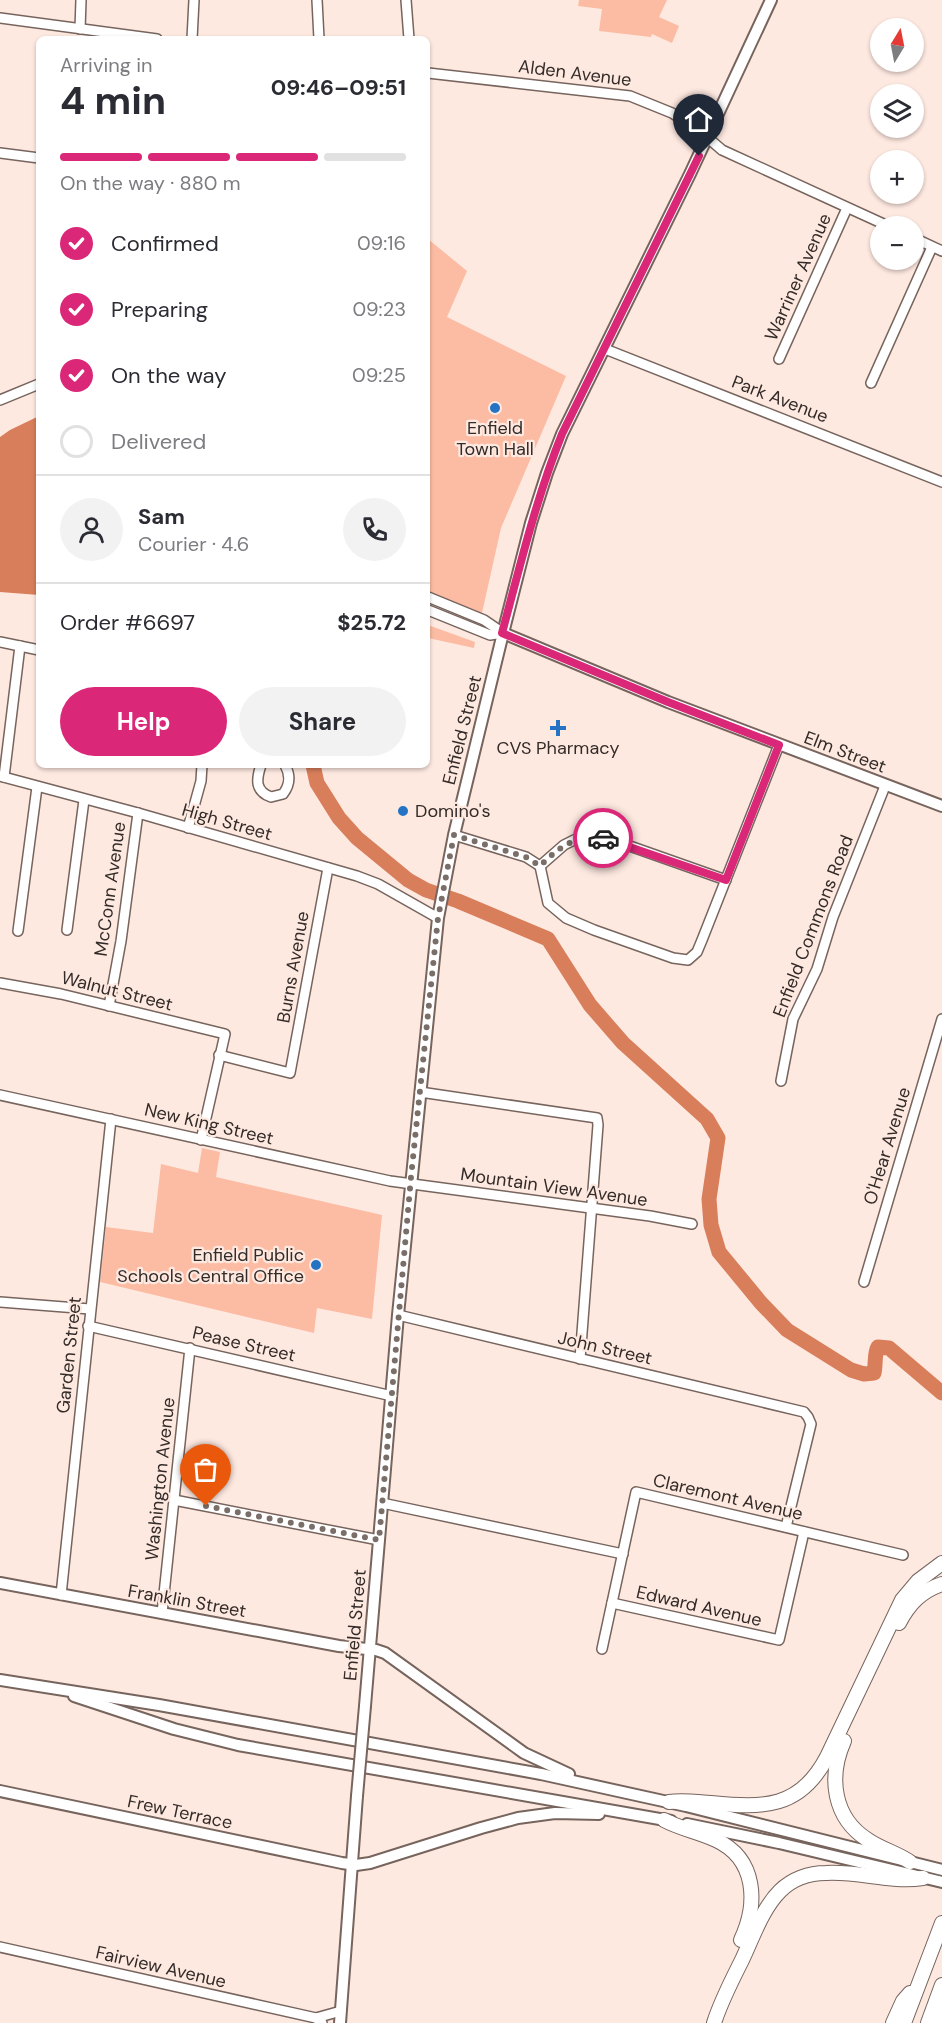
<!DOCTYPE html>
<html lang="en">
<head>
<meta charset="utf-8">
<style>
	:root { --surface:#fff; --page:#f2f2f3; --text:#2b2b33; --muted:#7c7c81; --line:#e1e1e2; --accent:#db2777 }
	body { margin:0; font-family:"DM Sans",sans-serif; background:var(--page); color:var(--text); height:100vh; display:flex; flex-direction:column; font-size:22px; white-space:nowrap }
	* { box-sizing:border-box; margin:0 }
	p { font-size:20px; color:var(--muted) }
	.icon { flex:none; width:33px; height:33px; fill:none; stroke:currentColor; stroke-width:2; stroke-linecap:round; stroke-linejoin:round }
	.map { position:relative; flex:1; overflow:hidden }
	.panel { position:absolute; left:36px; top:36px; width:394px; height:732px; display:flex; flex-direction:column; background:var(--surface); border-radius:9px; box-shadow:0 2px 4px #0004 }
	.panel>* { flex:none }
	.needle { width:39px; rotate:10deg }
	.buttons { position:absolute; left:870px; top:18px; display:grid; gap:12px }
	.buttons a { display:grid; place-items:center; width:54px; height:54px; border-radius:50%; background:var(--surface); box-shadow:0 2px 4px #0004; font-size:30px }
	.pin { position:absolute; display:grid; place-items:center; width:51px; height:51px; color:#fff; margin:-62px -26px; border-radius:50% 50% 50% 0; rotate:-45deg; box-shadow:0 0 6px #0007 }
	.pin .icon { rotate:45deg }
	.courier { position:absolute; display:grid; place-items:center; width:60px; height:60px; margin:-30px; border:4px solid #db2777; border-radius:50%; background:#fff; color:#222; box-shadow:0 2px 8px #0007 }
	.summary em { font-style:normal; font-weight:700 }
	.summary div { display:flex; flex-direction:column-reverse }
	.summary { display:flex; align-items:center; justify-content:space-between; height:102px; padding:0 24px }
	h1 { font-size:39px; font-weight:700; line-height:45px }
	.bar { display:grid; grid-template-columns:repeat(4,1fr); gap:9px 6px; align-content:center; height:72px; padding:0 24px }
	.bar i { height:8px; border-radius:4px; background:var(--line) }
	.bar .on { background:var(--accent) }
	.bar p { grid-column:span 4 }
	.line { display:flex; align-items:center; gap:15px; padding:0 24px; border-top:2px solid var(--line) }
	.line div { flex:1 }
	.round { display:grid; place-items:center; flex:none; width:63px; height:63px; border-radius:32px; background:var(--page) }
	ol { padding:0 24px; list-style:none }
	li { display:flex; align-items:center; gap:18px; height:66px }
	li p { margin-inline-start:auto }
	li .icon { padding:6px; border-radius:50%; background:var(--accent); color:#fff; stroke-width:4 }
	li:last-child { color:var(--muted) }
	li i { width:33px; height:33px; border:3px solid var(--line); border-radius:50% }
	.button { display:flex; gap:12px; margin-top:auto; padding:12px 24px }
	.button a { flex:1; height:69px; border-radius:36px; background:var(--accent); color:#fff; font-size:24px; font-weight:700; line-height:69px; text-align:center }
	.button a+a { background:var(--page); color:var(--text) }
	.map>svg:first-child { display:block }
	.green { fill:#fcbca3 }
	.water { fill:#d97e5a }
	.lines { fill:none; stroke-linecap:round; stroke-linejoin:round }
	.river { stroke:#d97e5a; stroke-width:15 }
	.minor-casing { stroke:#76645d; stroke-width:12 }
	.major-casing { stroke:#76645d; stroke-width:14 }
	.highway-casing { stroke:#76645d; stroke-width:16 }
	.minor { stroke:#fff; stroke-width:9 }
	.major { stroke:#fff; stroke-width:10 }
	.highway { stroke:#fff; stroke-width:14 }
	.major-bridge-casing { stroke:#76645d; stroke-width:14; stroke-linecap:butt }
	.major-bridge { stroke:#fff; stroke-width:10 }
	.done { stroke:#7a6e69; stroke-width:6; stroke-dasharray:0 10.8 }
	.route { stroke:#db2777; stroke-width:8 }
	.poi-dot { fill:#2474c3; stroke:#fee9e1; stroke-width:2 }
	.labels { text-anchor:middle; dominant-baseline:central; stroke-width:4.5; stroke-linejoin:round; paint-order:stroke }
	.street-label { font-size:18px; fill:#332b28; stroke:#fee9e1 }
	.poi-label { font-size:18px; fill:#332b28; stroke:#fee9e1 }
</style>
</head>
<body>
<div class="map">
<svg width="942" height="2023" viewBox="0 0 942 2023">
	<rect width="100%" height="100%" fill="#fee9e1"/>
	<g class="green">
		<path d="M 579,0 L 667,0 L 659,17 L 679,26 L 672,43 L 652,34 L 651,37 L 599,31 L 602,9 L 578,6 Z"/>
		<path d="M 428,239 L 467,271 L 447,317 L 566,376 L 501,528 L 482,613 L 428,593 Z"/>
		<path d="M 428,625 L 475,642 L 474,648 L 428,638 Z"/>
		<path d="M 202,1148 L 220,1152 L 216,1177 L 382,1215 L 372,1319 L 317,1308 L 314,1333 L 100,1282 L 106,1227 L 153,1233 L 161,1164 L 198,1173 Z"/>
	</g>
	<path class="water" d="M 39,416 L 39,595 L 0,592 L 0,437 L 10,430 Z"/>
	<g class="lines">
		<path class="river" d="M 313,765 L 317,783 L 339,818 L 357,838 L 408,880 L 426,890 L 458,901 L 548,939 L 590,1005 L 623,1043 L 707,1119 L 718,1138 L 709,1199 L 711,1225 L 719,1252 L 761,1303 L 787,1330 L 851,1370 L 864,1374 L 874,1373 C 876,1365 874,1353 878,1347 L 889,1348 L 942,1393"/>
		<g class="minor-casing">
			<g id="minor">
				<path d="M 317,0 L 319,39"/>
				<path d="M 406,0 L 409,39"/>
				<path d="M 0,18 L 157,39"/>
				<path d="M 80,29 L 81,0"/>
				<path d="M 192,39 L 194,0"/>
				<path d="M 428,73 L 630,96 L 672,113 L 700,131 L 722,150 L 888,226"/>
				<path d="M 0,153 L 39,158"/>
				<path d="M 914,238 L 942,251"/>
				<path d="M 605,349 L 942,482"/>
				<path d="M 779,359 L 847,208"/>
				<path d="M 871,383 L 932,247"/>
				<path d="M 0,400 L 39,384"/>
				<path d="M 428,597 L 484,620 L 503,633"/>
				<path d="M 428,610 L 490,635 L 503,633"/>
				<path d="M 0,642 L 39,650"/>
				<path d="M 261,765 C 256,780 255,791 271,797 L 283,794 C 290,785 291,776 285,765"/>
				<path d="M 0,776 L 138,813 L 357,876 L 378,884 L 438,918"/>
				<path d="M 4,777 L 20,646"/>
				<path d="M 188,828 L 201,781 L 202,765"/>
				<path d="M 454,835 L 526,857 L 540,866"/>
				<path d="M 540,866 L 548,903 L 566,918 L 594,930 L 673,958 L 688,960 L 697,952 L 702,940 L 779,745"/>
				<path d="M 540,866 L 564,845 L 574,840 L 591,836 L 624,844 L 726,880"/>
				<path d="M 67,930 L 84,800"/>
				<path d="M 18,931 L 37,787"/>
				<path d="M 0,983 L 61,994 L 225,1034 L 201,1140"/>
				<path d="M 109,1006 L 121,941 L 138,813"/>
				<path d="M 219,1055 L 290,1073 L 328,868"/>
				<path d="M 781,1081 L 793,1019 L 817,969 L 833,917 L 885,786"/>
				<path d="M 420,1092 L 597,1118 L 598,1125 L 580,1359"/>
				<path d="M 0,1095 L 390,1181 L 650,1216 L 692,1224"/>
				<path d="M 864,1282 L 942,1019"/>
				<path d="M 0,1302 L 90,1309"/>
				<path d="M 398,1315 L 804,1412 L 808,1417 L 811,1424 L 786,1527"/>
				<path d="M 88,1326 L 392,1396"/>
				<path d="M 174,1500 L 379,1540"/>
				<path d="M 382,1503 L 623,1554"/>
				<path d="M 61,1595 L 111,1119"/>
				<path d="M 612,1603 L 779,1640 L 804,1532"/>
				<path d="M 162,1613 L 190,1348"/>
				<path d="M 602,1649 L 636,1492 L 903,1555"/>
				<path d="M 0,1947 L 316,2018 L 322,2023"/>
				<path d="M 316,2018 L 341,2011"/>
			</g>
		</g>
		<g class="major-casing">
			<g id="major">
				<path d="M 503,633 L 668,702 L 942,806"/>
				<path d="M 0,1583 L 339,1646 L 376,1650 L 385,1653 L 524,1753 L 569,1774"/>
				<path d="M 0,1680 L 159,1705 L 541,1774 L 686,1806 L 942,1870"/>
				<path d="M 74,1696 L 174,1729 L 238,1745 L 671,1821"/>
				<path d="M 365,1706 L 398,1315 L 438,918 L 454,835 L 503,633 L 531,523 L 547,473 L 562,434 L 690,174 L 771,0"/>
				<path d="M 0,1791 L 342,1863 L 356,1865 L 370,1863 L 481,1828 L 518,1818 L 555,1813 L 599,1814"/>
				<path d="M 687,1824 L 779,1843 L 942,1882"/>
				<path d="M 340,2023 L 357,1796"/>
			</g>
		</g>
		<g class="highway-casing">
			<g id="highway">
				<path d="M 899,1623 C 909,1604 921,1591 942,1584"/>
				<path d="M 844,1741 C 828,1777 833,1818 868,1840 C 881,1849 897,1853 910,1862"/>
				<path d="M 669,1802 C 683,1800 696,1802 711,1803 C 763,1808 800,1809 827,1757 L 902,1600 L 918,1581 L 942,1563"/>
				<path d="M 664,1820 C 681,1829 699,1832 716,1840 C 757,1859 758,1904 741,1940"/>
				<path d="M 714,2023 C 721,2001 732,1980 742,1960 C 753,1937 762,1909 780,1891 C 792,1879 809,1873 826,1873 C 859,1871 891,1883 923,1878"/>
				<path d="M 893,2023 L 903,2001 L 910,1993"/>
				<path d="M 904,2023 L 942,1923"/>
				<path d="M 928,2023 L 942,1985"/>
				<path d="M 939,2023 L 942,2013"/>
			</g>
		</g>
		<use href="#minor" class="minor"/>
		<use href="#major" class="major"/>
		<use href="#highway" class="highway"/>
		<g class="major-bridge-casing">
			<path id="major-bridge" d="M 357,1796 L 365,1706"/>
		</g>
		<use href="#major-bridge" class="major-bridge"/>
	</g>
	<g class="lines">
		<path class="done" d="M 206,1506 L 379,1540 L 411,1177 L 438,918 L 454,835 L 526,857 L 540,866 C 558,848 576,834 603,838"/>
		<path class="route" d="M 603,838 L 726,880 L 779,745 L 668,702 L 502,633 C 520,566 536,499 562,434 L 699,156"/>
	</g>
	<g class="poi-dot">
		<circle cx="495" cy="408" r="6"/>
		<path d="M555 719h6v6h6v6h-6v6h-6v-6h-6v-6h6z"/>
		<circle cx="403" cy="811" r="6"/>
		<circle cx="316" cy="1265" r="6"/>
	</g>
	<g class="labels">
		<g class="street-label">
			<text transform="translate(575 73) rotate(7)">Alden Avenue</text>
			<text transform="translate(798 277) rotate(-66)">Warriner Avenue</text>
			<text transform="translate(780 399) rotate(21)">Park Avenue</text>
			<text transform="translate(462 730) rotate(-76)">Enfield Street</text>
			<text transform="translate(845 752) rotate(21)">Elm Street</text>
			<text transform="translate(227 822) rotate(16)">High Street</text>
			<text transform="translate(110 889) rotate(-82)">McConn Avenue</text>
			<text transform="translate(813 926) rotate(-69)">Enfield Commons Road</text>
			<text transform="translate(293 967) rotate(-80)">Burns Avenue</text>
			<text transform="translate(117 991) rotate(14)">Walnut Street</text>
			<text transform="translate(209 1124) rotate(13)">New King Street</text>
			<text transform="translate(887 1146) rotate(-73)">O'Hear Avenue</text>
			<text transform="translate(554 1187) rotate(8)">Mountain View Avenue</text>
			<text transform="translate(244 1344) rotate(13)">Pease Street</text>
			<text transform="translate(605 1348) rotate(13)">John Street</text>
			<text transform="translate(69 1355) rotate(-84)">Garden Street</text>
			<text transform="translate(160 1479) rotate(-84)">Washington Avenue</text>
			<text transform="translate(728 1497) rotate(13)">Claremont Avenue</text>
			<text transform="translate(187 1601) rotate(10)">Franklin Street</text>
			<text transform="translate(699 1606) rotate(13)">Edward Avenue</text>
			<text transform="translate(355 1625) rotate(-85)">Enfield Street</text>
			<text transform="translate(180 1812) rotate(12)">Frew Terrace</text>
			<text transform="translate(161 1967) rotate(13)">Fairview Avenue</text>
		</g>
		<g class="poi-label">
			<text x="495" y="428">Enfield<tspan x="495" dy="21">Town Hall</tspan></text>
			<text x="558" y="748">CVS Pharmacy</text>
			<text x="415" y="811" text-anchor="start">Domino's</text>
			<text x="304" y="1255" text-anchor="end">Enfield Public<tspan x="304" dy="21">Schools Central Office</tspan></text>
		</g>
	</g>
</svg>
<div class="buttons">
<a><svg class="needle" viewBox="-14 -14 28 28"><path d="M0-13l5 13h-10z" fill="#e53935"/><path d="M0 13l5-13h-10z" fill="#7c7c81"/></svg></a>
<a><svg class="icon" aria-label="layers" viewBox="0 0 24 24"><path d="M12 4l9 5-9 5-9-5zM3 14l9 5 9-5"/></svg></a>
<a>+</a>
<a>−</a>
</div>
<div class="pin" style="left:206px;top:1506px;background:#ea580c"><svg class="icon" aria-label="bag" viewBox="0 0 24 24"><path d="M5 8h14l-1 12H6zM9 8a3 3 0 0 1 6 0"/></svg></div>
<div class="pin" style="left:699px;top:156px;background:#1f2937"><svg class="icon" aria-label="home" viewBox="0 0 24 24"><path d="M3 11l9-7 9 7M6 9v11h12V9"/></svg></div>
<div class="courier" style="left:603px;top:838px"><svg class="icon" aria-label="car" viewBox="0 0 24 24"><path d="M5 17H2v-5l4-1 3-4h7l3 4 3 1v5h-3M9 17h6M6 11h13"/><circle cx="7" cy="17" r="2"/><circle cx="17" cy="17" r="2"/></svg></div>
<section class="panel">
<div class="summary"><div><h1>4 min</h1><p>Arriving in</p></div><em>09:46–09:51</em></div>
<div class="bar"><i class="on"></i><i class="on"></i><i class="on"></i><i></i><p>On the way · 880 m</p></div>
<ol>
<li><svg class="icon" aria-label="check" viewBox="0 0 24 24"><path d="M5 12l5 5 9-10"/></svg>Confirmed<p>09:16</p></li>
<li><svg class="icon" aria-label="check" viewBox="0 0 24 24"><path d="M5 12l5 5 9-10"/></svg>Preparing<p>09:23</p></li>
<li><svg class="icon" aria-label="check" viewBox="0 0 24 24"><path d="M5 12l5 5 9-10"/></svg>On the way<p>09:25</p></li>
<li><i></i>Delivered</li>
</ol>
<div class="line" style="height:108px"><a class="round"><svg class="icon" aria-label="person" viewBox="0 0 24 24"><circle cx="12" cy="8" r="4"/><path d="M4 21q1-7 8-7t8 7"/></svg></a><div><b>Sam</b><p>Courier · 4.6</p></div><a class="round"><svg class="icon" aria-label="phone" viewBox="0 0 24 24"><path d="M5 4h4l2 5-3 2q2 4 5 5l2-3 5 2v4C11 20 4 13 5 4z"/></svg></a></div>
<div class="line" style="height:78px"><div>Order #6697</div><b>$25.72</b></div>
<div class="button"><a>Help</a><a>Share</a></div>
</section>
</div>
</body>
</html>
